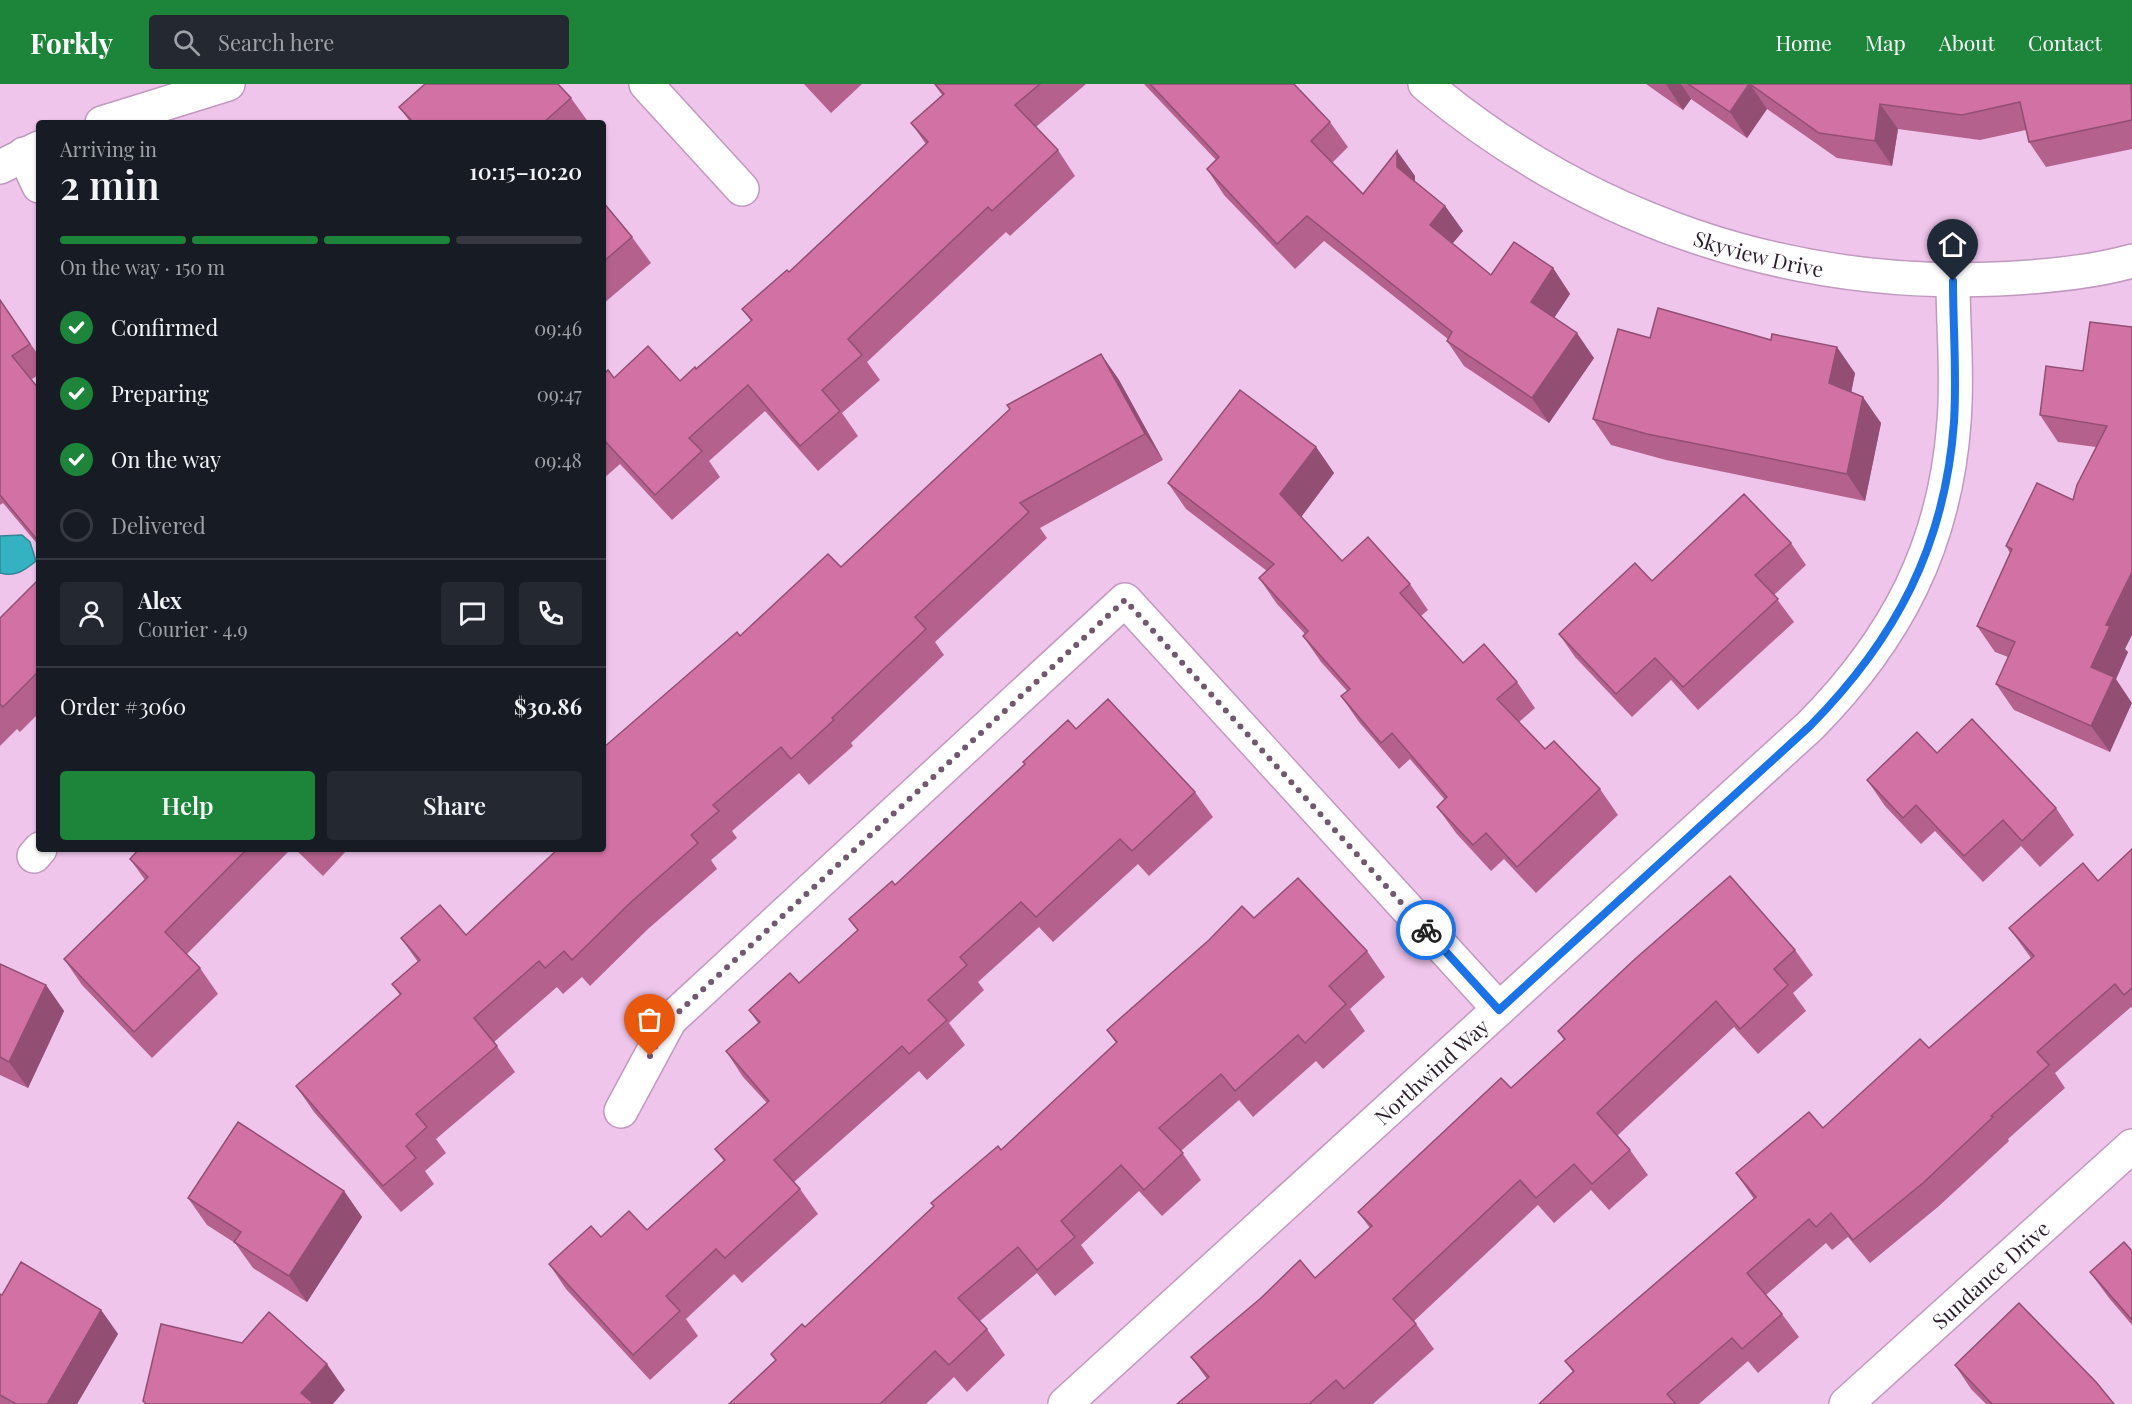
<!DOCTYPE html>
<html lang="en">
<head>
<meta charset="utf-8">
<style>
	:root { --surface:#171b24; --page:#242831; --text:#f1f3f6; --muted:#9ea1a6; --line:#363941; --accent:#1c853a }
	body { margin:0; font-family:"Playfair Display",serif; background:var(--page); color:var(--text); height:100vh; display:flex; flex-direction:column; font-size:22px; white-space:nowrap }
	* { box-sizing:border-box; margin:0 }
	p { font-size:20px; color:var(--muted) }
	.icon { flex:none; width:33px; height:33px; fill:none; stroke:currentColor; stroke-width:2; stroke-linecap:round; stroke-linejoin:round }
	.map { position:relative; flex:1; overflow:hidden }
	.side { position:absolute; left:36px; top:36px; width:570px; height:732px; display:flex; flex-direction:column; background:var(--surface); border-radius:6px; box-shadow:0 2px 4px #0004 }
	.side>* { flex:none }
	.pin { position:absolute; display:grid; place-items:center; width:51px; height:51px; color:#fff; margin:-62px -26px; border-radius:50% 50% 50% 0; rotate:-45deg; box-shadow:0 0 6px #0007 }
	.pin .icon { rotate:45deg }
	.courier { position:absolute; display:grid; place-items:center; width:60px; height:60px; margin:-30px; border:4px solid #1a73e8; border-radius:50%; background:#fff; color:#222; box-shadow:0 2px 8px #0007 }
	.headline em { font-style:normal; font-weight:600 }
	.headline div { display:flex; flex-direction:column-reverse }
	.headline { display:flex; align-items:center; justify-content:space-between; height:102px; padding:0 24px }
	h1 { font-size:39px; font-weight:600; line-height:45px }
	.bar { display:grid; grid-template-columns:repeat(4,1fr); gap:9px 6px; align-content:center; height:72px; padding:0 24px }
	.bar i { height:8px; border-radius:4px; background:var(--line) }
	.bar .current { background:var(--accent) }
	.bar p { grid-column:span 4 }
	.line { display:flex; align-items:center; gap:15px; padding:0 24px; border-top:2px solid var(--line) }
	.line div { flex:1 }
	.round { display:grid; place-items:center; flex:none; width:63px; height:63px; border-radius:6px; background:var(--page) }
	ol { padding:0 24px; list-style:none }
	li { display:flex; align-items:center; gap:18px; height:66px }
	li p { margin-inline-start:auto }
	li .icon { padding:6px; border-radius:50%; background:var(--accent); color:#fff; stroke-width:4 }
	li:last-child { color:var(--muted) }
	li i { width:33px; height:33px; border:3px solid var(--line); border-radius:50% }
	.primary-button { display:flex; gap:12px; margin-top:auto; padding:12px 24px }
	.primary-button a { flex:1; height:69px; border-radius:6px; background:var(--accent); color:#fff; font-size:24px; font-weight:600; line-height:69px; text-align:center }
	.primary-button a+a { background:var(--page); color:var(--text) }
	header { display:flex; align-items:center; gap:36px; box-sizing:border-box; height:84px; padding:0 30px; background:var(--accent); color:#fff }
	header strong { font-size:28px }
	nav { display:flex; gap:33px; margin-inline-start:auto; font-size:21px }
	.search { width:420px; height:54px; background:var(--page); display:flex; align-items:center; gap:15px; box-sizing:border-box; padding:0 21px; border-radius:6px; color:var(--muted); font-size:22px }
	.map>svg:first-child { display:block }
	.water { fill:#35b2c2; stroke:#338595; stroke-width:1.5 }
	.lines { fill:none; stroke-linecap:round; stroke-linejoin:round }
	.minor-casing { stroke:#c199bf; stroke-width:36 }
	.minor { stroke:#fff; stroke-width:33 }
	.wall { fill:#b4618d }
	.shaded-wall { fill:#924f73 }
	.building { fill:#d171a4; stroke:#924f73; stroke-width:1.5 }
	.done { stroke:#71586f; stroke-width:6; stroke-dasharray:0 10.8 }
	.route { stroke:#1a73e8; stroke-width:8 }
	.labels { text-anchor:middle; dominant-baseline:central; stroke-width:4.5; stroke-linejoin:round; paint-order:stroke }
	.street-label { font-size:21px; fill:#2d1d2c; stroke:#efc5ec }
</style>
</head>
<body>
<header>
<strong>Forkly</strong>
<div class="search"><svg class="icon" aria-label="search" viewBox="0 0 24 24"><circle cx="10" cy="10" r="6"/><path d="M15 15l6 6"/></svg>Search here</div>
<nav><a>Home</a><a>Map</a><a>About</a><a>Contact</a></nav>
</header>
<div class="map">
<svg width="2132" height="1320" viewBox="0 0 2132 1320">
	<rect width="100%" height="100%" fill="#efc5ec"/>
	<path class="water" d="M 22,451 L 30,458 L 36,477 C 24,487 15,493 0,489 L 0,452 Z"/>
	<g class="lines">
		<g class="minor-casing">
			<g id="minor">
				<path d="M 646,0 L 742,105"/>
				<path id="s1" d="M 1425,0 C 1586,135 1786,204 1997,195 C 2041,193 2090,189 2132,177"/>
				<path d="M 102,39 L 228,0"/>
				<path d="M 24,70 L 39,102"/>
				<path d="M 0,83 L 39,64"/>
				<path d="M 34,772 L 40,765"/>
				<path d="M 621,1027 L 670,936 L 1125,516 L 1499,925"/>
				<path id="s2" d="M 1065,1320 L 1810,642 C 1896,555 1945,462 1954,338 C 1958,291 1953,243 1953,197"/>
				<path id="s3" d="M 1846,1320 L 2132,1062"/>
			</g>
		</g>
		<use href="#minor" class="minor"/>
	</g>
	<g class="wall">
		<path d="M 804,0 L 862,0 L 831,29 Z"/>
		<path d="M 934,0 L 1086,0 L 1036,43 L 1058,66 L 1075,92 L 1010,152 L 1006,148 L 867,278 L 880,296 L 842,329 L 858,352 L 818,387 L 765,327 L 709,377 L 720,393 L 672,436 L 620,380 L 603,395 L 603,291 L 614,294 L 680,297 L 696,285 L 751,237 L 742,225 L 789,188 L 926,60 L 911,39 L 942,11 Z"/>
		<path d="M 1144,0 L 1294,0 L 1330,38 L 1348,63 L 1332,79 L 1363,110 L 1397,67 L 1415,92 L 1415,97 L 1445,122 L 1463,147 L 1452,160 L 1491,191 L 1553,184 L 1570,210 L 1554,234 L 1594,274 L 1549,339 L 1464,282 L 1447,257 L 1448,255 L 1324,157 L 1295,185 L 1224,111 L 1207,85 L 1216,76 Z"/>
		<path d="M 1646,0 L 2132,0 L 2132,65 L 2046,83 L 2029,58 L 2026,46 L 1980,56 L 1898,45 L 1892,82 L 1837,74 L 1767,25 L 1747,54 L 1691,15 L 1683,26 Z"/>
		<path d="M 571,14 L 589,39 L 411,39 L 399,23 Z"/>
		<path d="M 603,118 L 632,153 L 651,179 L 603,220 Z"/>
		<path d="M 0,216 L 39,272 L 39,290 L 31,296 L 39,305 L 39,462 L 3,419 L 0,421 Z"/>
		<path d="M 2132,243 L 2125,565 L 2128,568 L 2116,595 L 2110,668 L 2014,626 L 1996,600 L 2008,573 L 1995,568 L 1977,542 L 2010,469 L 2006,462 L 2073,416 L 2096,363 L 2058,358 L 2040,331 L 2083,287 Z"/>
		<path d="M 1650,254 L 1855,289 L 1851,308 L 1881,339 L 1865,417 L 1666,376 L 1611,361 L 1593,335 Z"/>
		<path d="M 1101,270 L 1119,296 L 1163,376 L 1040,444 L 1047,454 L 935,558 L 944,571 L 851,659 L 853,662 L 809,701 L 799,689 L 732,747 L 737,754 L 711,776 L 717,785 L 648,845 L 590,902 L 582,893 L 563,910 L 557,903 L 494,958 L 515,988 L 436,1055 L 446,1069 L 425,1087 L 434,1100 L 401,1128 L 314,1028 L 296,1002 L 400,911 L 392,900 L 418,878 L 401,854 L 466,851 L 603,765 L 740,552 L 841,483 Z"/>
		<path d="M 1316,363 L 1334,389 L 1301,433 L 1342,477 L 1410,500 L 1428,526 L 1421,532 L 1463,579 L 1517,598 L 1535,624 L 1519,638 L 1545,665 L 1600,705 L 1618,731 L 1536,809 L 1504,775 L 1491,787 L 1456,749 L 1437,723 L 1445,716 L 1410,675 L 1399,685 L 1359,638 L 1341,612 L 1347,607 L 1321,578 L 1303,552 L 1305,550 L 1277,520 L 1259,494 L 1267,487 L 1186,425 L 1168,399 Z"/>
		<path d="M 1791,459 L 1806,481 L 1774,511 L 1794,538 L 1698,626 L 1671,596 L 1632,633 L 1575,573 L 1559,550 L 1652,497 Z"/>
		<path d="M 39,495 L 39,629 L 20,648 L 17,645 L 0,662 L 0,534 Z"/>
		<path d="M 1076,645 L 1195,708 L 1213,733 L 1149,792 L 1138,780 L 1053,858 L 1039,843 L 978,898 L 984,906 L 949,939 L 965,961 L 927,996 L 919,987 L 794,1098 L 800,1105 L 818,1130 L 742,1199 L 734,1190 L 686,1235 L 698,1252 L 650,1296 L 566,1205 L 549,1180 L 601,1153 L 647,1146 L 724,1077 L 715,1065 L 767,1019 L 743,993 L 726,967 L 758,939 L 749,926 L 799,899 L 858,847 L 849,835 L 895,801 Z"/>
		<path d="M 1937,669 L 2056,724 L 2074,751 L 2040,783 L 2021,762 L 1983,798 L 1935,747 L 1921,760 L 1885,722 L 1867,696 Z"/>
		<path d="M 139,765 L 291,765 L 187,870 L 200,884 L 218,910 L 152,974 L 82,901 L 64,875 L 145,796 L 130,775 Z"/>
		<path d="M 295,765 L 348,765 L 323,792 Z"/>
		<path d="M 2132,765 L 2132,924 L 2131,923 L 2055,989 L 2065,1004 L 2008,1055 L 2009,1057 L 1939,1122 L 1870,1179 L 1848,1153 L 1832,1166 L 1826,1159 L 1766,1211 L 1782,1230 L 1799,1253 L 1758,1289 L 1748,1277 L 1699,1320 L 1539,1320 L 1573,1288 L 1565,1277 L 1754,1115 L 1736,1089 L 1823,1044 L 1929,964 L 2031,874 L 2009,844 L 2098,797 Z"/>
		<path d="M 1254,834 L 1367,867 L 1385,893 L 1350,925 L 1365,947 L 1323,985 L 1316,977 L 1253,1033 L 1239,1016 L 1181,1067 L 1201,1096 L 1162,1132 L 1139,1107 L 1081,1161 L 1094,1179 L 1055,1212 L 1037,1189 L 980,1237 L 987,1245 L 1005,1271 L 967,1308 L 954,1293 L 926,1320 L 729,1320 L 776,1276 L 771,1270 L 805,1243 L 1001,1066 L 1116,959 L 1107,946 Z"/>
		<path d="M 1795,866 L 1813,891 L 1793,909 L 1806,927 L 1758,970 L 1734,943 L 1617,1052 L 1630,1066 L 1648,1091 L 1609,1126 L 1591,1106 L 1554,1139 L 1538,1121 L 1414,1237 L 1434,1265 L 1373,1320 L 1177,1320 L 1207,1295 L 1191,1273 L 1315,1194 L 1370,1144 L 1358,1128 L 1511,1004 L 1564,956 L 1558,947 Z"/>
		<path d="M 0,880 L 46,901 L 64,927 L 28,1004 L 0,991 Z"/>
		<path d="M 344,1107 L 362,1133 L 307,1218 L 253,1184 L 235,1159 L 207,1141 L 188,1114 Z"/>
		<path d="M 2132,1167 L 2132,1241 L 2109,1214 L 2090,1188 Z"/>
		<path d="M 0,1210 L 2,1211 L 101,1226 L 118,1250 L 77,1320 L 0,1320 Z"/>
		<path d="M 1955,1281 L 2114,1320 L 1986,1320 L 1971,1305 Z"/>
	</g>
	<g class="shaded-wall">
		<path d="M 1666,0 L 1681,0 L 1691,15 L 1683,26 Z"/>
		<path d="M 1750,0 L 1767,25 L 1747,54 L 1730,28 Z"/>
		<path d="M 1880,20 L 1898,45 L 1892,82 L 1875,57 Z"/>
		<path d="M 1397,67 L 1415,92 L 1415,109 L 1397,83 Z"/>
		<path d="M 1445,122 L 1463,147 L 1447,166 L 1430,141 Z"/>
		<path d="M 1553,184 L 1570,210 L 1548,243 L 1531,218 Z"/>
		<path d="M 1577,249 L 1594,274 L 1549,339 L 1532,314 Z"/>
		<path d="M 1837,263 L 1855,289 L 1848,325 L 1829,299 Z"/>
		<path d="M 1101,270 L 1119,296 L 1163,376 L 1145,350 Z"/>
		<path d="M 1863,313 L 1881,339 L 1865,417 L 1847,390 Z"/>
		<path d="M 1316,363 L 1334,389 L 1299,436 L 1280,410 Z"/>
		<path d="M 2132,488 L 2132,551 L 2125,565 L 2128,568 L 2116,595 L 2132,619 L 2110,668 L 2091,642 L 2091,583 L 2106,541 Z"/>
		<path d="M 46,901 L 64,927 L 28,1004 L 9,978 Z"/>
		<path d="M 344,1107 L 362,1133 L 307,1218 L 289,1192 Z"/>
		<path d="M 101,1226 L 118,1250 L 77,1320 L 47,1320 Z"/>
		<path d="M 327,1280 L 345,1306 L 333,1320 L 309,1320 L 301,1309 Z"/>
	</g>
	<g class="building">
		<path d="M 425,0 L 558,0 L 571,14 L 543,39 L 414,39 L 399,23 Z"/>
		<path d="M 935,0 L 1040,0 L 1015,21 L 1058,66 L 992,127 L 988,123 L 848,255 L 862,271 L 822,306 L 840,327 L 800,362 L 748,301 L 689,354 L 702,367 L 655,411 L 603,355 L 603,291 L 608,286 L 614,294 L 648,262 L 680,297 L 695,283 L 696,285 L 752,236 L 742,225 L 787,186 L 789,188 L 928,58 L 911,39 L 944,10 Z"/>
		<path d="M 1150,0 L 1294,0 L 1330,38 L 1311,57 L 1363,110 L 1397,67 L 1397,83 L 1445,122 L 1430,141 L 1491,191 L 1514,158 L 1553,184 L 1531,218 L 1577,249 L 1532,314 L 1447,257 L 1452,248 L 1307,132 L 1277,160 L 1207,85 L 1219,73 Z"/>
		<path d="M 1688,0 L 1749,0 L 1730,28 Z"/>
		<path d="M 1750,0 L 2131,0 L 2132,36 L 2029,58 L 2020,18 L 1962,31 L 1880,20 L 1875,57 L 1819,49 Z"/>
		<path d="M 603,118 L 632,153 L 603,178 Z"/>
		<path d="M 0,216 L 30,260 L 12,272 L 39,305 L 39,458 L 0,411 Z"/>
		<path d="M 1658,224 L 1771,256 L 1772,250 L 1837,263 L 1829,299 L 1863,313 L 1847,390 L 1647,350 L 1593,335 L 1618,245 L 1650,254 Z"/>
		<path d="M 2090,238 L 2132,243 L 2132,488 L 2106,541 L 2110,542 L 2091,583 L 2114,593 L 2091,642 L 1996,600 L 2015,558 L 1977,542 L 2012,465 L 2006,462 L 2037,399 L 2073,416 L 2077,401 L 2107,342 L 2040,331 L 2046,282 L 2083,287 Z"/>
		<path d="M 1101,270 L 1145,350 L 1020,419 L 1029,428 L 915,533 L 926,545 L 832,634 L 834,636 L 791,675 L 781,663 L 713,721 L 719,727 L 691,751 L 698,759 L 630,819 L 572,876 L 564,867 L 545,884 L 539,877 L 474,934 L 497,962 L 416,1030 L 427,1043 L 406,1062 L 416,1074 L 383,1102 L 296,1002 L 401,910 L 392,900 L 420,876 L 401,854 L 440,821 L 466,851 L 558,765 L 603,765 L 603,664 L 737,548 L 740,552 L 828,470 L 841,483 L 1010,325 L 1007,321 Z"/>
		<path d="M 1240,306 L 1316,363 L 1280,410 L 1342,477 L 1368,453 L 1410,500 L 1400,509 L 1463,579 L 1484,560 L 1517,598 L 1497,615 L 1545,665 L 1554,657 L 1600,705 L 1517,783 L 1486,749 L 1473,761 L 1437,723 L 1447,713 L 1392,649 L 1381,659 L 1341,612 L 1350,605 L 1303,552 L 1308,547 L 1259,494 L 1274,480 L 1168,399 Z"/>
		<path d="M 1744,410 L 1791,459 L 1755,491 L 1778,515 L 1683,603 L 1655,574 L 1616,610 L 1559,550 L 1635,479 L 1652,497 Z"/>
		<path d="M 39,495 L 39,587 L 3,623 L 0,620 L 0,534 Z"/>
		<path d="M 1108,615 L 1195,708 L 1132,767 L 1120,755 L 1036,833 L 1021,818 L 960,873 L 967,881 L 928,916 L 947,936 L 909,970 L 902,962 L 774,1076 L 800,1105 L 725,1174 L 716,1165 L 666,1212 L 680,1227 L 633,1271 L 549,1180 L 591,1142 L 601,1153 L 629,1127 L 647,1146 L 725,1076 L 715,1065 L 769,1017 L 726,967 L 760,938 L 749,926 L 790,889 L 799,899 L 858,846 L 849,835 L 892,797 L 895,801 L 1025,680 L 1023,678 L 1068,636 L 1076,645 Z"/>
		<path d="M 1972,635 L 2056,724 L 2022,757 L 2003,736 L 1964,772 L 1916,721 L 1903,734 L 1867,696 L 1917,648 L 1937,669 Z"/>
		<path d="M 139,765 L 247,765 L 165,848 L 200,884 L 134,948 L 64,875 L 148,793 L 130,775 Z"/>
		<path d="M 2132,765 L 2132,904 L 2124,911 L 2115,900 L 2037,968 L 2049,981 L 1991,1032 L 1993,1033 L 1923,1099 L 1853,1156 L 1831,1129 L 1816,1143 L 1809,1135 L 1747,1189 L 1782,1230 L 1742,1265 L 1732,1254 L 1667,1310 L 1676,1320 L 1539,1320 L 1574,1287 L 1565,1277 L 1756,1113 L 1736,1089 L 1809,1028 L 1823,1044 L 1920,955 L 1929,964 L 2034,872 L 2009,844 L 2083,779 L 2098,797 Z"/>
		<path d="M 1730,792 L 1795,866 L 1774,885 L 1788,901 L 1740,945 L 1716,917 L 1597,1029 L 1630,1066 L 1592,1100 L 1574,1080 L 1536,1114 L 1520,1096 L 1393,1215 L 1416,1240 L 1344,1305 L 1336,1296 L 1309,1320 L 1177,1320 L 1209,1293 L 1191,1273 L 1261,1214 L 1300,1176 L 1315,1194 L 1372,1142 L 1358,1128 L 1501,994 L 1511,1004 L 1565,955 L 1558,947 L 1635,875 Z"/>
		<path d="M 1298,794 L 1367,867 L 1329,902 L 1346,920 L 1305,959 L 1298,951 L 1235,1007 L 1221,990 L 1159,1044 L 1183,1069 L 1144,1106 L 1121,1081 L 1061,1137 L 1075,1153 L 1037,1186 L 1018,1163 L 958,1214 L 987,1245 L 949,1281 L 935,1267 L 880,1320 L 729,1320 L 776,1276 L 771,1270 L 802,1240 L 805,1243 L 934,1122 L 931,1119 L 998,1062 L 1001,1066 L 1117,958 L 1107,946 L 1209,856 L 1242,822 L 1254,834 Z"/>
		<path d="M 0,880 L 46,901 L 9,978 L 0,973 Z"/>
		<path d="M 238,1038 L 344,1107 L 289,1192 L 234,1158 L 241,1148 L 188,1114 Z"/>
		<path d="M 2124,1158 L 2132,1167 L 2132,1236 L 2090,1188 Z"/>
		<path d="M 21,1178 L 101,1226 L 47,1320 L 16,1320 L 0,1311 L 0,1210 L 2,1211 Z"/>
		<path d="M 2019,1219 L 2096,1298 L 2114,1320 L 1992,1320 L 1955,1281 Z"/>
		<path d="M 269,1228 L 327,1280 L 301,1309 L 314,1320 L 146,1320 L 143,1317 L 161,1240 L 242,1259 Z"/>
	</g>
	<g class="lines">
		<path class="done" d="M 650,972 L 670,936 L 1125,516 L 1426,846"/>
		<path class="route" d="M 1426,846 L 1499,926 L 1810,642 C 1896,555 1945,462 1954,338 C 1957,291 1953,243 1953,197"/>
	</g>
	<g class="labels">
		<g class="street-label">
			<text stroke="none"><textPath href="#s1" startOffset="378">Skyview Drive</textPath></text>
			<text stroke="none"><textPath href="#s2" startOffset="495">Northwind Way</textPath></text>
			<text stroke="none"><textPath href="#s3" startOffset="194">Sundance Drive</textPath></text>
		</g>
	</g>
</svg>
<div class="pin" style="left:650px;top:972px;background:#ea580c"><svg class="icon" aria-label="bag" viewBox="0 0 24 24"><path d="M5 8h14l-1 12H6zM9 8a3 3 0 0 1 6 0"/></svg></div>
<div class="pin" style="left:1953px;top:197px;background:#1f2937"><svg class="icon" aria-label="home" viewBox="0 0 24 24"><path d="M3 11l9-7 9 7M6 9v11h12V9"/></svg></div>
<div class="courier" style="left:1426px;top:846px"><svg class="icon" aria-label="bike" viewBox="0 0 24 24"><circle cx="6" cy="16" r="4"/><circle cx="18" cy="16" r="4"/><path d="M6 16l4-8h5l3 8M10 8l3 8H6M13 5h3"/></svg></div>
<section class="side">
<div class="headline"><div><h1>2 min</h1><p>Arriving in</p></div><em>10:15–10:20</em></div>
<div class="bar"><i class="current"></i><i class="current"></i><i class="current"></i><i></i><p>On the way · 150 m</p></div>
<ol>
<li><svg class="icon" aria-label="check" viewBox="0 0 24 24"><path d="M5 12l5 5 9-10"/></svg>Confirmed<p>09:46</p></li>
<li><svg class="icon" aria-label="check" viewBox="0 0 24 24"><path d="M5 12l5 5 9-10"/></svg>Preparing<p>09:47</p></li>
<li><svg class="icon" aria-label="check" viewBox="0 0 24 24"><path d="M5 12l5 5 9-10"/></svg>On the way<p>09:48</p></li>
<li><i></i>Delivered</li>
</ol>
<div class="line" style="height:108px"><a class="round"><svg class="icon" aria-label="person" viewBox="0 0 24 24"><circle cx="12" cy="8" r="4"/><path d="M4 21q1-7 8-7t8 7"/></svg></a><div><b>Alex</b><p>Courier · 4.9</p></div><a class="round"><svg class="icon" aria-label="chat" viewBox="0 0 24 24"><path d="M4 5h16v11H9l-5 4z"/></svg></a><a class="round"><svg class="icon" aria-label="phone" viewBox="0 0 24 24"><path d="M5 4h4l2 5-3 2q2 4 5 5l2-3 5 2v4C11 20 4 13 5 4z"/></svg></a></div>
<div class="line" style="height:78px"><div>Order #3060</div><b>$30.86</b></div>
<div class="primary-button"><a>Help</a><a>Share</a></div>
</section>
</div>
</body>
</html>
